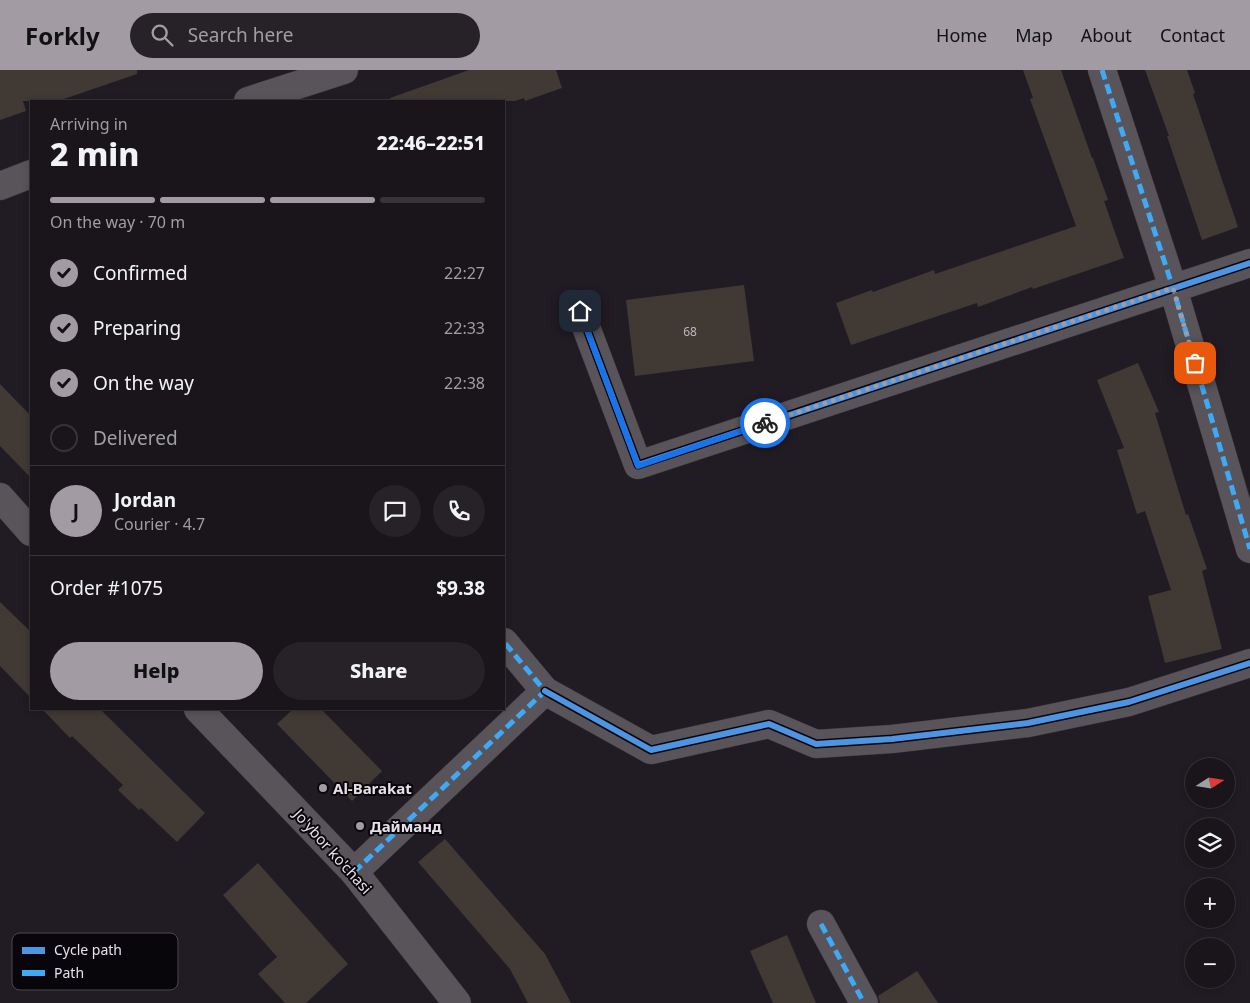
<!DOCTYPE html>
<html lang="en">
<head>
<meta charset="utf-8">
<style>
	:root { --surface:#19151a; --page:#262227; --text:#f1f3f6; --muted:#9f9fa2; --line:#373439; --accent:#a29ba4 }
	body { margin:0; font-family:"Noto Sans",sans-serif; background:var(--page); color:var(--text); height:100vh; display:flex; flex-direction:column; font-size:19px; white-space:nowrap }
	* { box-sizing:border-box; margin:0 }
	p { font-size:16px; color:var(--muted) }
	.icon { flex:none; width:28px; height:28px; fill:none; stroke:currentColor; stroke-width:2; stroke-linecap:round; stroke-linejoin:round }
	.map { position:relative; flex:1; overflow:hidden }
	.sheet { position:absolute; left:30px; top:30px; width:475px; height:610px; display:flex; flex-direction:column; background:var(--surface); border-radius:0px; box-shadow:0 2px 8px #0003,0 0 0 1px var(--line) }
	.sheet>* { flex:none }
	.needle { width:32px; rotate:78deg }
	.tools { position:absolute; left:1185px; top:688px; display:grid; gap:10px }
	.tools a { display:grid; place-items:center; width:50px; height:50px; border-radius:50%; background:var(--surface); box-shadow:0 2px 8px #0003,0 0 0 1px var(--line); font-size:25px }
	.pin { position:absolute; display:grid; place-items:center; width:42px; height:42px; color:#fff; margin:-21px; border-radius:10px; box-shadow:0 2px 8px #0006 }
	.courier { position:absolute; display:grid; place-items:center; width:50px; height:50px; margin:-25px; border:4px solid #1a73e8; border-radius:50%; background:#fff; color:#222; box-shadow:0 1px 6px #0007 }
	.headline em { font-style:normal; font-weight:800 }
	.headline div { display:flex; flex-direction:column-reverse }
	.headline { display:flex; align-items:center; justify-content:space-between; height:85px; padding:0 20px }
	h1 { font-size:32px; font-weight:800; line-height:38px }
	.bar { display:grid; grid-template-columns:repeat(4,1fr); gap:8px 5px; align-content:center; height:60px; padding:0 20px }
	.bar i { height:6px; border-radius:4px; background:var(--line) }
	.bar .selected { background:var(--accent) }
	.bar p { grid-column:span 4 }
	.line { display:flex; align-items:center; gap:12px; padding:0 20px; border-top:1px solid var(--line) }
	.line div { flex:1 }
	.round { display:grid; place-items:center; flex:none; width:52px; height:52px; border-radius:26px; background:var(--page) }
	ol { padding:0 20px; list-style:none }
	li { display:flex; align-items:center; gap:15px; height:55px }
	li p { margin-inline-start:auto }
	li .icon { padding:5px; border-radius:50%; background:var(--accent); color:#111; stroke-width:4 }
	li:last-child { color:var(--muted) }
	li i { width:28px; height:28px; border:2px solid var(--line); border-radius:50% }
	.button { display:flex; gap:10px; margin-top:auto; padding:10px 20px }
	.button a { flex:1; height:58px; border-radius:30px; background:var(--accent); color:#111; font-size:20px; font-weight:800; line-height:58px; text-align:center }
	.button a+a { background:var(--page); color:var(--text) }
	header { display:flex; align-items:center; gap:30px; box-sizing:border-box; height:70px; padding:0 25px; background:var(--accent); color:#111 }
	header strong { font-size:24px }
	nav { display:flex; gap:28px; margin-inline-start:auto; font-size:18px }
	.search { width:350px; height:45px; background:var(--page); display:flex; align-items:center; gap:12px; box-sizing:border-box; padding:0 18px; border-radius:28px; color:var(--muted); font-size:19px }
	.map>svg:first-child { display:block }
	.building { fill:#403934 }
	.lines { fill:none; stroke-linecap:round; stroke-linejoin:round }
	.minor-casing { stroke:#3a363c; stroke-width:29 }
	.minor { stroke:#58545a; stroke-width:28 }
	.quiet { stroke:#3fa9f5; stroke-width:5; stroke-dasharray:10 5; stroke-linecap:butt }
	.cycleway-casing { stroke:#09060b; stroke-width:9 }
	.cycleway { stroke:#4d94e3; stroke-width:6 }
	.done { stroke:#a29ba4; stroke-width:5; stroke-dasharray:0 9 }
	.route { stroke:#1a73e8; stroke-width:6 }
	.poi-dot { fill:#a29ba4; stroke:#09060b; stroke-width:2 }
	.labels { text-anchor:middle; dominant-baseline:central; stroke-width:4; stroke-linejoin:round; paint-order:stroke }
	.number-label { font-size:12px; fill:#bdb6bc }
	.poi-label { font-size:15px; font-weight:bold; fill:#e7e0ea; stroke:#09060b; text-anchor:start }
	.street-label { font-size:15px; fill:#e7e0ea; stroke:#09060b }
	.key { fill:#09060b; stroke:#4c474e; stroke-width:1 }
	.key-label { font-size:14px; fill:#e7e0ea }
</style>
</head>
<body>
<header>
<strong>Forkly</strong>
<div class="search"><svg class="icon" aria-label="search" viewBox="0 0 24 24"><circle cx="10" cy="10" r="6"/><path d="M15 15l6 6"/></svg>Search here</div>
<nav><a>Home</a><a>Map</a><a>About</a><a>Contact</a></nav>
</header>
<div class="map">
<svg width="1250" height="933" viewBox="0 0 1250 933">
	<rect width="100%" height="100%" fill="#211c23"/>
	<g class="building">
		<path d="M 0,0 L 137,0 L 137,4 L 58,31 L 23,31 L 26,41 L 0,50 Z"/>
		<path d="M 469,0 L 556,0 L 562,18 L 525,31 L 524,28 L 515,31 L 390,31 L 390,28 Z"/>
		<path d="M 1023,0 L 1061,0 L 1092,88 L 1093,88 L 1108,130 L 1104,131 L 1124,188 L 1033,219 L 1032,217 L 978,237 L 977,233 L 851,275 L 836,233 L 872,220 L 873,222 L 934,200 L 935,204 L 1076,156 L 1030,29 L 1033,28 Z"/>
		<path d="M 1145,0 L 1187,0 L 1195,23 L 1193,24 L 1238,157 L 1202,170 L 1167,66 L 1169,66 Z"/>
		<path d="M 744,215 L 754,291 L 635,306 L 626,230 Z"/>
		<path d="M 1138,293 L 1159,342 L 1155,343 L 1186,445 L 1188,444 L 1207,499 L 1202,501 L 1222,579 L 1165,593 L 1148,526 L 1171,520 L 1145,441 L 1137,444 L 1117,380 L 1124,378 L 1097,310 Z"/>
		<path d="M 0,314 L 31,346 L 31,408 L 0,376 Z"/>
		<path d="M 0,532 L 31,562 L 31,628 L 0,596 Z"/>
		<path d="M 42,639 L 100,639 L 205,743 L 177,772 L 141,738 L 139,740 L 118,720 L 123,715 L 72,666 L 70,668 Z"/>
		<path d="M 293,639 L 321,639 L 382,701 L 352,731 L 277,654 Z"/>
		<path d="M 445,769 L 545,884 L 571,933 L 528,933 L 510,899 L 418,792 Z"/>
		<path d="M 258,793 L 348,894 L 306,933 L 285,933 L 258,904 L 277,887 L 223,825 Z"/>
		<path d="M 787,865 L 816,933 L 773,933 L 750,881 Z"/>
		<path d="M 917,901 L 938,933 L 880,933 L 878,926 Z"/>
	</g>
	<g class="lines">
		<g class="minor-casing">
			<g id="minor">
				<path d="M 1102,0 L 1173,218 L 1250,479"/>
				<path d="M 248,31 L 344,0"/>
				<path d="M 0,116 L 31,104"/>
				<path d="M 580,241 L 638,395 L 1250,193"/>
				<path d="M 0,427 L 31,462"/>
				<path d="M 545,621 L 651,680 L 769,654 L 816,674 L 892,669 L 1028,653 L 1129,632 L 1250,593"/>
				<path d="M 198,639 L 354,802 L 457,933"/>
				<path d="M 354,802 L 545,621 L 504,572"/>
				<path d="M 821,854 L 864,933"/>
			</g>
		</g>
		<use href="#minor" class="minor"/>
		<g class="quiet">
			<path d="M 1102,0 L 1173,218 L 1250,479"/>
			<path d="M 354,802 L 545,621 L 504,572"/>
			<path d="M 821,854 L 864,933"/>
		</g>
		<g class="cycleway-casing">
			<g id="cycleway">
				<path d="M 580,241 L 638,395 L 1250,193"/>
				<path d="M 545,621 L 651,680 L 769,654 L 816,674 L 892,669 L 1028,653 L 1129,632 L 1250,593"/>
			</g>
		</g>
		<use href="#cycleway" class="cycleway"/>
	</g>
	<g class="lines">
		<path class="done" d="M 765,353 L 1173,218 L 1195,293"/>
		<path class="route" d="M 580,241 L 638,396 L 765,353"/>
	</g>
	<g class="poi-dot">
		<circle cx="323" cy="718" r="5"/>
		<circle cx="360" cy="756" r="5"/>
	</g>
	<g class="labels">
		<g class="number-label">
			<text x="690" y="261">68</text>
		</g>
		<g class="poi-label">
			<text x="333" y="718">Al-Barakat</text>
			<text x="370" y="756">Дайманд</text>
		</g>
		<g class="street-label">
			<text transform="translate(333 781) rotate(48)">Jo'ybor ko'chasi</text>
		</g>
	</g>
	<rect x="12" y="863" width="166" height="57" rx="8" class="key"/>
	<rect x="22" y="877" width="23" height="7" fill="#4d94e3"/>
	<rect x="22" y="900" width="23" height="6" fill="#3fa9f5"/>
	<g class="key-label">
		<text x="54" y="885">Cycle path</text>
		<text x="54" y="908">Path</text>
	</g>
</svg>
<div class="tools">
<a><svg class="needle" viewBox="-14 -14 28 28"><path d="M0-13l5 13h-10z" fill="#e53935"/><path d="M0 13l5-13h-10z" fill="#9f9fa2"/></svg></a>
<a><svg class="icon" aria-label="layers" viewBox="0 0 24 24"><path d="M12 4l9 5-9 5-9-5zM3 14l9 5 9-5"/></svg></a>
<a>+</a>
<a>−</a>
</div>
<div class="pin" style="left:1195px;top:293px;background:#ea580c"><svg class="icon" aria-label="bag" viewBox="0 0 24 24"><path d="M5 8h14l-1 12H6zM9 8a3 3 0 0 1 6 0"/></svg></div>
<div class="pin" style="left:580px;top:241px;background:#1f2937"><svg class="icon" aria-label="home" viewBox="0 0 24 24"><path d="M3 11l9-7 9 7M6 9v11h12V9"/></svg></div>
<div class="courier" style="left:765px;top:353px"><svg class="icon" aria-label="bike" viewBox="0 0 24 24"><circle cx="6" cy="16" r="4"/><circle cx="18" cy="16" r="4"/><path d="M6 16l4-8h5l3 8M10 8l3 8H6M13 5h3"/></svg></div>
<section class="sheet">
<div class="headline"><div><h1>2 min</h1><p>Arriving in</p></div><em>22:46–22:51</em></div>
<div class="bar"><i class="selected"></i><i class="selected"></i><i class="selected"></i><i></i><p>On the way · 70 m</p></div>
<ol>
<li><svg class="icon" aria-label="check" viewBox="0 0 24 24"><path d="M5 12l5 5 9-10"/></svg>Confirmed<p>22:27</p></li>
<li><svg class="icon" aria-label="check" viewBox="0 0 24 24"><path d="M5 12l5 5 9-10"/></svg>Preparing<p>22:33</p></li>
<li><svg class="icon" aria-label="check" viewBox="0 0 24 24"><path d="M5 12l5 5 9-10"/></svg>On the way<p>22:38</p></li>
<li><i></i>Delivered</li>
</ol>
<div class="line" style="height:90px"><b class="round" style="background:var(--accent);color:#111">J</b><div><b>Jordan</b><p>Courier · 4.7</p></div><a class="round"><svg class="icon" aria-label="chat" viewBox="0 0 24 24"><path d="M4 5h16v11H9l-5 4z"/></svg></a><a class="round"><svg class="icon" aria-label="phone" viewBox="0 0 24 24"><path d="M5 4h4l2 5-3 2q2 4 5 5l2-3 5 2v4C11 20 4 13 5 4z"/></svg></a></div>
<div class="line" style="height:65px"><div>Order #1075</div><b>$9.38</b></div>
<div class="button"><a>Help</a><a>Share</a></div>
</section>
</div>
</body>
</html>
